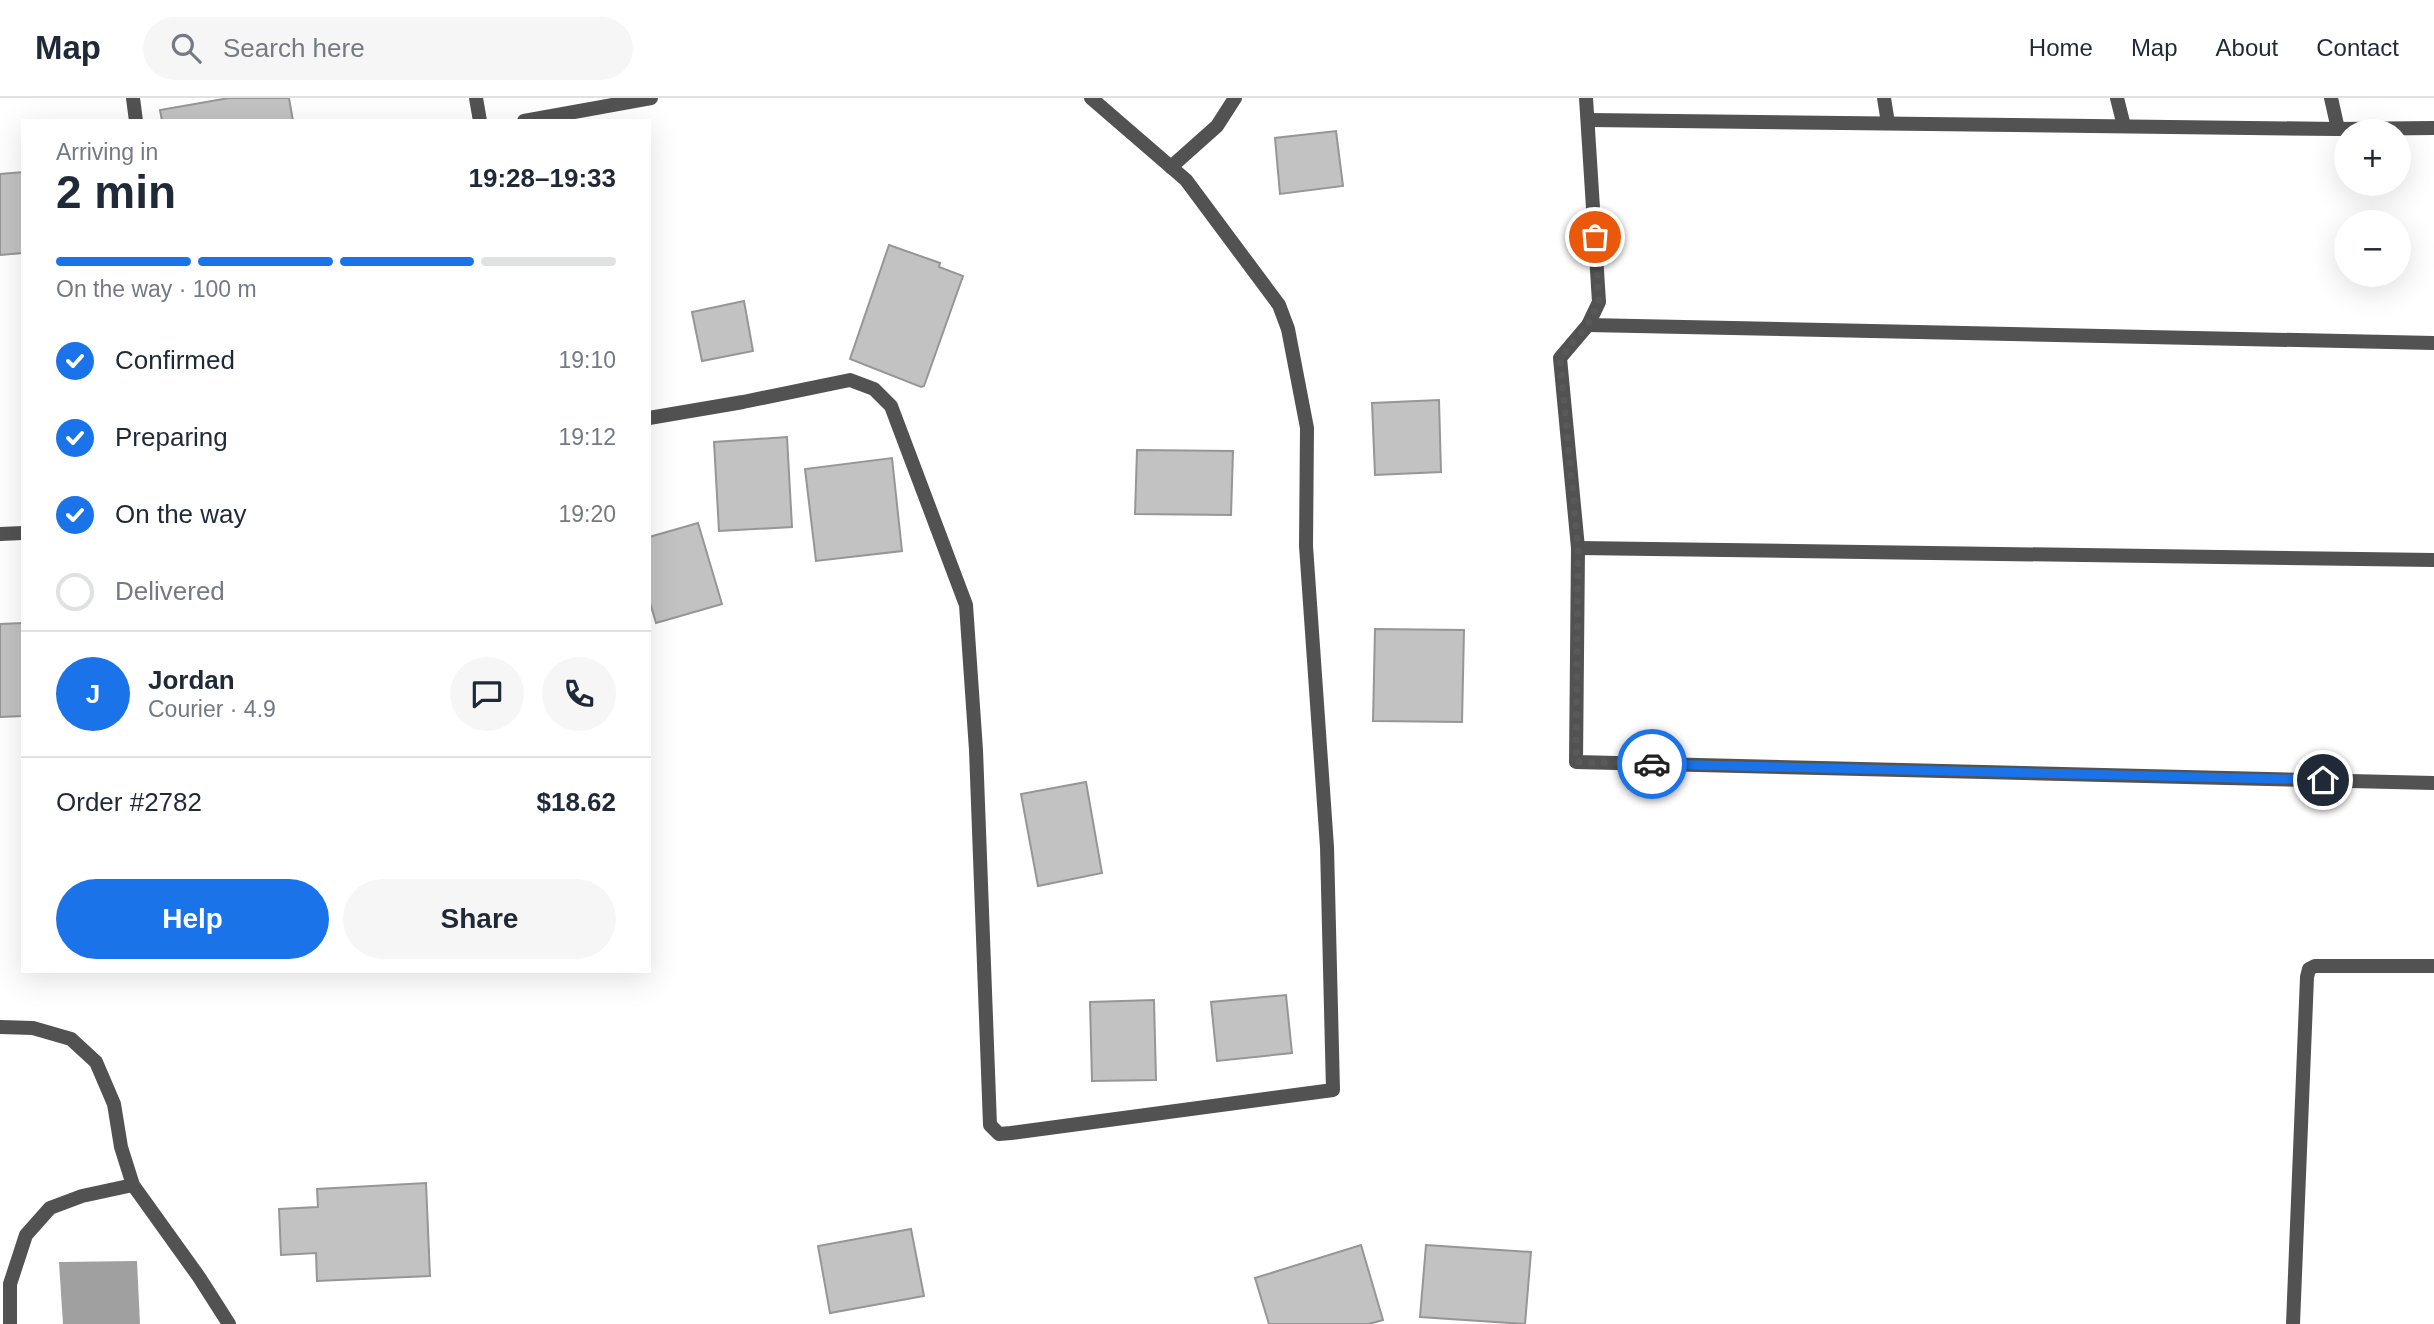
<!DOCTYPE html>
<html lang="en">
<head>
<meta charset="utf-8">
<style>
	:root { --surface:#fff; --page:#f6f6f7; --text:#1f2937; --muted:#747a83; --line:#e0e1e3; --accent:#1a73e8 }
	body { margin:0; font-family:Arial,sans-serif; background:var(--page); color:var(--text); height:100vh; display:flex; flex-direction:column; font-size:26px; white-space:nowrap }
	* { box-sizing:border-box; margin:0 }
	p { font-size:23px; color:var(--muted) }
	.icon { flex:none; width:38px; height:38px; fill:none; stroke:currentColor; stroke-width:2; stroke-linecap:round; stroke-linejoin:round }
	.map { position:relative; flex:1; overflow:hidden }
	.panel { position:absolute; left:21px; top:21px; width:630px; height:854px; display:flex; flex-direction:column; background:var(--surface); border-radius:0px; box-shadow:0 7px 28px #0002 }
	.panel>* { flex:none }
	.tools { position:absolute; left:2334px; top:21px; display:grid; gap:14px }
	.tools a { display:grid; place-items:center; width:77px; height:77px; border-radius:50%; background:var(--surface); box-shadow:0 7px 28px #0002; font-size:35px }
	.pin { position:absolute; display:grid; place-items:center; width:60px; height:60px; color:#fff; margin:-30px; border:4px solid #fff; border-radius:50%; box-shadow:0 2px 7px #0007 }
	.courier { position:absolute; display:grid; place-items:center; width:70px; height:70px; margin:-35px; border:5px solid #1a73e8; border-radius:50%; background:#fff; color:#222; box-shadow:0 2px 9px #0007 }
	.headline em { font-style:normal; font-weight:800 }
	.headline div { display:flex; flex-direction:column-reverse }
	.headline { display:flex; align-items:center; justify-content:space-between; height:119px; padding:0 35px }
	h1 { font-size:46px; font-weight:800; line-height:52px }
	.bar { display:grid; grid-template-columns:repeat(4,1fr); gap:10px 7px; align-content:center; height:84px; padding:0 35px }
	.bar i { height:9px; border-radius:5px; background:var(--line) }
	.bar .on { background:var(--accent) }
	.bar p { grid-column:span 4 }
	.line { display:flex; align-items:center; gap:18px; padding:0 35px; border-top:2px solid var(--line) }
	.line div { flex:1 }
	.round { display:grid; place-items:center; flex:none; width:74px; height:74px; border-radius:37px; background:var(--page) }
	ol { padding:0 35px; list-style:none }
	li { display:flex; align-items:center; gap:21px; height:77px }
	li p { margin-inline-start:auto }
	li .icon { padding:7px; border-radius:50%; background:var(--accent); color:#fff; stroke-width:4 }
	li:last-child { color:var(--muted) }
	li i { width:38px; height:38px; border:4px solid var(--line); border-radius:50% }
	.action { display:flex; gap:14px; margin-top:auto; padding:14px 35px }
	.action a { flex:1; height:80px; border-radius:42px; background:var(--accent); color:#fff; font-size:28px; font-weight:800; line-height:80px; text-align:center }
	.action a+a { background:var(--page); color:var(--text) }
	header { display:flex; align-items:center; gap:42px; box-sizing:border-box; height:98px; padding:0 35px; background:var(--surface); border-bottom:2px solid var(--line) }
	header strong { font-size:33px }
	nav { display:flex; gap:38px; margin-inline-start:auto; font-size:24px }
	.search { width:490px; height:63px; background:var(--page); display:flex; align-items:center; gap:18px; box-sizing:border-box; padding:0 24px; border-radius:38px; color:var(--muted); font-size:26px }
	.map>svg:first-child { display:block }
	.water { fill:#a0a0a0 }
	.building { fill:#c2c2c2; stroke:#969696; stroke-width:2 }
	.lines { fill:none; stroke-linecap:round; stroke-linejoin:round }
	.lane { stroke:#525252; stroke-width:14 }
	.street { stroke:#525252; stroke-width:14 }
	.done { stroke:#595959; stroke-width:7; stroke-dasharray:0 12.6 }
	.route { stroke:#1a73e8; stroke-width:9 }
</style>
</head>
<body>
<header>
<strong>Map</strong>
<div class="search"><svg class="icon" aria-label="search" viewBox="0 0 24 24"><circle cx="10" cy="10" r="6"/><path d="M15 15l6 6"/></svg>Search here</div>
<nav><a>Home</a><a>Map</a><a>About</a><a>Contact</a></nav>
</header>
<div class="map">
<svg width="2434" height="1226" viewBox="0 0 2434 1226">
	<rect width="100%" height="100%" fill="#fff"/>
	<path class="water" d="M 137,1163 L 140,1226 L 63,1226 L 59,1164 Z"/>
	<g class="building">
		<path d="M 229,0 L 289,0 L 293,23 L 162,23 L 160,12 Z"/>
		<path d="M 1336,33 L 1343,88 L 1280,96 L 1275,40 Z"/>
		<path d="M 23,74 L 23,155 L 0,157 L 0,76 Z"/>
		<path d="M 889,147 L 940,165 L 939,169 L 963,178 L 924,288 L 921,289 L 850,261 Z"/>
		<path d="M 744,203 L 753,253 L 702,263 L 692,214 Z"/>
		<path d="M 1439,302 L 1441,374 L 1375,377 L 1372,305 Z"/>
		<path d="M 787,339 L 792,429 L 719,433 L 714,344 Z"/>
		<path d="M 1137,352 L 1233,353 L 1231,417 L 1135,416 Z"/>
		<path d="M 892,360 L 902,453 L 816,463 L 805,371 Z"/>
		<path d="M 698,425 L 722,506 L 656,525 L 649,501 L 649,439 Z"/>
		<path d="M 23,525 L 23,618 L 0,619 L 0,526 Z"/>
		<path d="M 1375,531 L 1464,532 L 1462,624 L 1373,623 Z"/>
		<path d="M 1086,684 L 1102,775 L 1038,788 L 1021,696 Z"/>
		<path d="M 1286,897 L 1292,955 L 1217,963 L 1211,904 Z"/>
		<path d="M 1154,902 L 1156,982 L 1092,983 L 1090,904 Z"/>
		<path d="M 426,1085 L 430,1178 L 317,1183 L 316,1155 L 281,1157 L 279,1111 L 318,1109 L 317,1091 Z"/>
		<path d="M 911,1131 L 924,1198 L 830,1215 L 818,1148 Z"/>
		<path d="M 1361,1147 L 1383,1222 L 1369,1226 L 1269,1226 L 1255,1180 Z"/>
		<path d="M 1426,1147 L 1531,1154 L 1525,1226 L 1420,1219 Z"/>
	</g>
	<g class="lines">
		<g class="lane">
			<path d="M 0,929 L 33,930 L 71,941 L 96,964 L 114,1006 L 121,1049 L 133,1087 L 199,1179 L 229,1226"/>
			<path d="M 10,1226 L 10,1186 L 26,1137 L 50,1110 L 82,1098 L 133,1087"/>
		</g>
		<g class="street">
			<path d="M 133,0 L 136,23"/>
			<path d="M 476,0 L 480,23"/>
			<path d="M 1586,0 L 1599,204 L 1588,227 L 1560,260 L 1578,450 L 1576,664 L 2434,685"/>
			<path d="M 1884,0 L 1888,25"/>
			<path d="M 2117,0 L 2124,28"/>
			<path d="M 2331,0 L 2338,31"/>
			<path d="M 1589,22 L 2338,31 L 2434,30"/>
			<path d="M 524,23 L 651,0"/>
			<path d="M 1171,69 L 1217,28 L 1235,0"/>
			<path d="M 1588,227 L 2434,245"/>
			<path d="M 649,320 L 743,304 L 850,282 L 874,291 L 891,308 L 966,507 L 976,652 L 990,1027 L 999,1036 L 1011,1035 L 1333,992 L 1327,749 L 1306,448 L 1307,330 L 1288,231 L 1279,207 L 1186,82 L 1091,0"/>
			<path d="M 0,436 L 23,435"/>
			<path d="M 1578,450 L 2434,462"/>
			<path d="M 2293,1226 L 2307,879 L 2309,871 L 2315,868 L 2434,868"/>
		</g>
	</g>
	<g class="lines">
		<path class="done" d="M 1595,139 L 1599,204 L 1588,227 L 1560,260 L 1578,450 L 1576,664 L 1652,666"/>
		<path class="route" d="M 1652,666 L 2323,682"/>
	</g>
</svg>
<div class="tools">
<a>+</a>
<a>−</a>
</div>
<div class="pin" style="left:1595px;top:139px;background:#ea580c"><svg class="icon" aria-label="bag" viewBox="0 0 24 24"><path d="M5 8h14l-1 12H6zM9 8a3 3 0 0 1 6 0"/></svg></div>
<div class="pin" style="left:2323px;top:682px;background:#1f2937"><svg class="icon" aria-label="home" viewBox="0 0 24 24"><path d="M3 11l9-7 9 7M6 9v11h12V9"/></svg></div>
<div class="courier" style="left:1652px;top:666px"><svg class="icon" aria-label="car" viewBox="0 0 24 24"><path d="M5 17H2v-5l4-1 3-4h7l3 4 3 1v5h-3M9 17h6M6 11h13"/><circle cx="7" cy="17" r="2"/><circle cx="17" cy="17" r="2"/></svg></div>
<section class="panel">
<div class="headline"><div><h1>2 min</h1><p>Arriving in</p></div><em>19:28–19:33</em></div>
<div class="bar"><i class="on"></i><i class="on"></i><i class="on"></i><i></i><p>On the way · 100 m</p></div>
<ol>
<li><svg class="icon" aria-label="check" viewBox="0 0 24 24"><path d="M5 12l5 5 9-10"/></svg>Confirmed<p>19:10</p></li>
<li><svg class="icon" aria-label="check" viewBox="0 0 24 24"><path d="M5 12l5 5 9-10"/></svg>Preparing<p>19:12</p></li>
<li><svg class="icon" aria-label="check" viewBox="0 0 24 24"><path d="M5 12l5 5 9-10"/></svg>On the way<p>19:20</p></li>
<li><i></i>Delivered</li>
</ol>
<div class="line" style="height:126px"><b class="round" style="background:var(--accent);color:#fff">J</b><div><b>Jordan</b><p>Courier · 4.9</p></div><a class="round"><svg class="icon" aria-label="chat" viewBox="0 0 24 24"><path d="M4 5h16v11H9l-5 4z"/></svg></a><a class="round"><svg class="icon" aria-label="phone" viewBox="0 0 24 24"><path d="M5 4h4l2 5-3 2q2 4 5 5l2-3 5 2v4C11 20 4 13 5 4z"/></svg></a></div>
<div class="line" style="height:91px"><div>Order #2782</div><b>$18.62</b></div>
<div class="action"><a>Help</a><a>Share</a></div>
</section>
</div>
</body>
</html>
